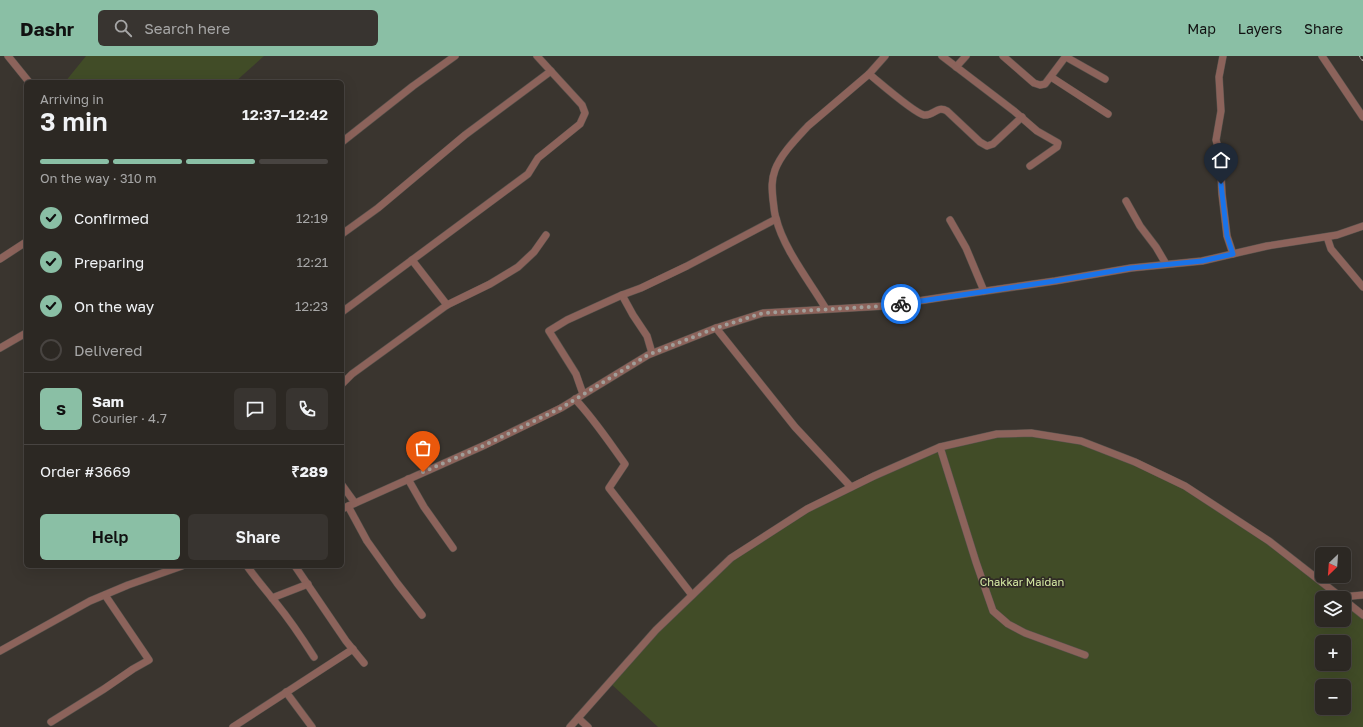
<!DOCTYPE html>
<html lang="en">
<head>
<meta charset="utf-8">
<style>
	:root { --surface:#2c2823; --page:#383430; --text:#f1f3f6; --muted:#a6a6a6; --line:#484441; --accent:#8abfa5 }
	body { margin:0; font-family:"Golos Text",sans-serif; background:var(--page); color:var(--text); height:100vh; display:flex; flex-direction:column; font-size:15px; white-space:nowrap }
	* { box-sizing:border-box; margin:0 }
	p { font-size:13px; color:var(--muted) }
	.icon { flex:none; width:22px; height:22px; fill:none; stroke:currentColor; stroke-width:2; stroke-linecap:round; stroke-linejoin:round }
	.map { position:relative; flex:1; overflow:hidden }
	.panel { position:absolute; left:24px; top:24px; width:320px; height:488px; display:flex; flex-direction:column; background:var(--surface); border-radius:6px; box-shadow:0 4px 16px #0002,0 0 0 1px var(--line) }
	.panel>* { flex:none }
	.needle { width:26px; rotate:205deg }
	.controls { position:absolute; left:1315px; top:491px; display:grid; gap:8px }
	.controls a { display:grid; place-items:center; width:36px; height:36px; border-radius:6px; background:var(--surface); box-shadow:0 4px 16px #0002,0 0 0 1px var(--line); font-size:20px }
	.pin { position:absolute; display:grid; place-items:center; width:34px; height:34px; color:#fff; margin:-41px -17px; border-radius:50% 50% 50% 0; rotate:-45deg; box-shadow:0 0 4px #0007 }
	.pin .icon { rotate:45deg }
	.courier { position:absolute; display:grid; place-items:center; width:40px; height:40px; margin:-20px; border:3px solid #1a73e8; border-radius:50%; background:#fff; color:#222; box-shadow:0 1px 5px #0007 }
	.headline em { font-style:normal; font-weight:600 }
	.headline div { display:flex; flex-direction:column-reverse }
	.headline { display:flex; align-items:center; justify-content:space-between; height:68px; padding:0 16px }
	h1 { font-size:26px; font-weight:600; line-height:30px }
	.bar { display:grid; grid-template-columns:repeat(4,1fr); gap:6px 4px; align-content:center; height:48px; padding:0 16px }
	.bar i { height:5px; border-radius:3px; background:var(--line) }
	.bar .selected { background:var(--accent) }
	.bar p { grid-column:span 4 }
	.line { display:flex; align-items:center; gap:10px; padding:0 16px; border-top:1px solid var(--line) }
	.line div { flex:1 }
	.round { display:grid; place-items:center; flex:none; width:42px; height:42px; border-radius:6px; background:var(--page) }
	ol { padding:0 16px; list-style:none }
	li { display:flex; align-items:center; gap:12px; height:44px }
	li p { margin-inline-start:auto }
	li .icon { padding:4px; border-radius:50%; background:var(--accent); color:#111; stroke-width:4 }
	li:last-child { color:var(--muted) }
	li i { width:22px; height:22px; border:2px solid var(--line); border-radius:50% }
	.cta { display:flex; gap:8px; margin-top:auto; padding:8px 16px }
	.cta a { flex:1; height:46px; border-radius:6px; background:var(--accent); color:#111; font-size:16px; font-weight:600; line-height:46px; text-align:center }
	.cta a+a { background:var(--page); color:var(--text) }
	header { display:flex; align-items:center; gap:24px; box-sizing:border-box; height:56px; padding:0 20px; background:var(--accent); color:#111 }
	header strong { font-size:19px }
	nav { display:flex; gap:22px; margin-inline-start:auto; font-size:14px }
	.search { width:280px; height:36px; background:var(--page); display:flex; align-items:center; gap:10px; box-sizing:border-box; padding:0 14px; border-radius:6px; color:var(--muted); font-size:15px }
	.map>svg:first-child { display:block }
	.green { fill:#414c27; fill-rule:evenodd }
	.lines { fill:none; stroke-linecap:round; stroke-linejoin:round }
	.street-casing { stroke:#57524c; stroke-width:8 }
	.street { stroke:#8c635b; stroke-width:7 }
	.rail-casing { stroke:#b1ada9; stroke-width:4 }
	.rail { stroke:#302b25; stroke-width:2.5; stroke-dasharray:8; stroke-linecap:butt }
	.done { stroke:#a19e99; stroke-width:4; stroke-dasharray:0 7.2 }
	.route { stroke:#1a73e8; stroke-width:5 }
	.labels { text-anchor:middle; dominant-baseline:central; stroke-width:3.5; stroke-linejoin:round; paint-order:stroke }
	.park-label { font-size:11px; fill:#d6eba5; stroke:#302b25 }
</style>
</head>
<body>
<header>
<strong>Dashr</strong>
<div class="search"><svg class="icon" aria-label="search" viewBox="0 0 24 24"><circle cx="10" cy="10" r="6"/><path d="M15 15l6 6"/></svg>Search here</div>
<nav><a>Map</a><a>Layers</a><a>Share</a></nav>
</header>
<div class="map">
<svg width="1363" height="671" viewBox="0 0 1363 671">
	<rect width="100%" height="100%" fill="#3a352f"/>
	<g class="green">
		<path d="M 86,0 L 264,0 L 235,26 L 65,26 Z"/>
		<path d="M 1031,377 L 1081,385 L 1185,430 L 1269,485 L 1342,542 L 1322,542 L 1322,564 L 1344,564 L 1344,544 L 1363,559 L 1363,671 L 658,671 L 610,627 L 656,574 L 731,502 L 807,453 L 940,391 L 997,378 ZM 1322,586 L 1344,586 L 1344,608 L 1322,608 ZM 1322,630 L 1344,630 L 1344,652 L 1322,652 Z"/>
	</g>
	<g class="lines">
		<g class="street-casing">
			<g id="street">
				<path d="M 8,0 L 29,26"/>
				<path d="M 942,0 L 1014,55 L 1037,75 L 1058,87 L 1057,91 L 1030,110"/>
				<path d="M 1003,0 L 1034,27 L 1040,29 L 1045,28 L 1066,0"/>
				<path d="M 1223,0 L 1219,21 L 1221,55 L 1216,84 L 1220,98 L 1222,138 L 1227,180 L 1233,198"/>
				<path d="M 1322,0 L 1363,61"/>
				<path d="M 1066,1 L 1105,23"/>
				<path d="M 956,11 L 966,0"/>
				<path d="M 869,18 C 879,26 914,57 924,59 C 934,60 937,49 947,55 L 980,86 L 987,90 L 993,88 L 1022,61"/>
				<path d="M 1051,21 L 1108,58"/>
				<path d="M 342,86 L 413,30 L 455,0"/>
				<path d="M 1126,145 L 1140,170 L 1156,191 L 1166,208"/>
				<path d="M 950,164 L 966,192 L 984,235"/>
				<path d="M 342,178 L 378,152 L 465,79 L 551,15"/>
				<path d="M 1327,181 L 1331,193 L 1363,231"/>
				<path d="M 0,203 L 26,186"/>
				<path d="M 412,204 L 447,249"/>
				<path d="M 622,239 L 633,259 L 647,280 L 652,297"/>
				<path d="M 826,253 C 810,226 783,192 776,162 C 774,157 774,150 773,144 C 772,133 771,125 775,114 C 781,98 796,83 808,70 L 869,18 L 885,0"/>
				<path d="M 342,256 L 528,118 L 538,102 L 580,68 L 585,57 L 582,49 L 537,0"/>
				<path d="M 716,272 L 795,371 L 851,431"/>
				<path d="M 0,292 L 26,277"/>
				<path d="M 342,328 L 352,318 L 447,249 L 490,228 L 518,211 L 534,196 L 546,179"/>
				<path d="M 583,338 L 576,318 L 549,275 L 567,264 L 622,239 L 641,232 L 687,210 L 776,163"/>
				<path d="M 575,343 C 594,363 609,386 625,408 L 609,432 L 692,539"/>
				<path d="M 940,391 L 976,506 L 993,555 L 1008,568 L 1025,577 L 1085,599"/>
				<path d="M 408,423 L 424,451 L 453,492"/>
				<path d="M 342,429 L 355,447"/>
				<path d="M 348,450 L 367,485 L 397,527 L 422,559"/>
				<path d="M 342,453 L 485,389 L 561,352 L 648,299 L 716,272 L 763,257 L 885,250 L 951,240 L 1055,225 L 1131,212 L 1202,205 L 1267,190 L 1337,179 L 1363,170"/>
				<path d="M 247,510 C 256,523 266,534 276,547 C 290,564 302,582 314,601"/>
				<path d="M 295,510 L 346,585 L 364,607"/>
				<path d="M 1341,541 L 1363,539"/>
				<path d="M 272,542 L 308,528"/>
				<path d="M 1344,544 L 1363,559"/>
				<path d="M 0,595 L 90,545 L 128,529 L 182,510"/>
				<path d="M 286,636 L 312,671"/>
				<path d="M 578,662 L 588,671"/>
				<path d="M 51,666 L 104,633 L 133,613 L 149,604 L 105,539"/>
				<path d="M 233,671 L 353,593"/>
				<path d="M 570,671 L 656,574 L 731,502 L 807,453 L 874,420 L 940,391 L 997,378 L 1031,377 L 1081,385 L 1135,406 L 1185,430 L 1269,485 L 1342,542"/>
			</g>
		</g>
		<use href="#street" class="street"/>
		<g class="rail-casing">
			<path id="rail" d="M 1361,0 L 1363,3"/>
		</g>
		<use href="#rail" class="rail"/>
	</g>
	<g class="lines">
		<path class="done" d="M 423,416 L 485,389 L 561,352 L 648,299 L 716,272 L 763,257 L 885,250 L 901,248"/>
		<path class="route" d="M 901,248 L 1055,225 L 1131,212 L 1202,205 L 1233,198 L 1227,180 L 1221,128"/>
	</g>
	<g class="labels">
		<g class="park-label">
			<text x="1022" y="525">Chakkar Maidan</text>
		</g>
	</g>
</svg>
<div class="controls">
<a><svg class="needle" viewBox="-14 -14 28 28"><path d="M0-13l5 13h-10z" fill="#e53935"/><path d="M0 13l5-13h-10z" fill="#a6a6a6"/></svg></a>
<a><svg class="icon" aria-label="layers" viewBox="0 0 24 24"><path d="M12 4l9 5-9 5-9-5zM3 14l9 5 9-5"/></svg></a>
<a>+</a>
<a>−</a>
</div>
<div class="pin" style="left:423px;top:416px;background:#ea580c"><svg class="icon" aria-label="bag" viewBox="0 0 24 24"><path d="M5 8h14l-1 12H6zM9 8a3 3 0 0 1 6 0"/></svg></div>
<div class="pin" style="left:1221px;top:128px;background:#1f2937"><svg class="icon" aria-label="home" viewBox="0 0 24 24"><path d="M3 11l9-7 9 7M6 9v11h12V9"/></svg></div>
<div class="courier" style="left:901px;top:248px"><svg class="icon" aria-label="bike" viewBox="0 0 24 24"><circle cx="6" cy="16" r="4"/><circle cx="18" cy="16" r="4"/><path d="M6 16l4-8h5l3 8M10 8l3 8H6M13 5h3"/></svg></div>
<section class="panel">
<div class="headline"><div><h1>3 min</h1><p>Arriving in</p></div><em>12:37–12:42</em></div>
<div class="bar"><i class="selected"></i><i class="selected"></i><i class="selected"></i><i></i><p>On the way · 310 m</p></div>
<ol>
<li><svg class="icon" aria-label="check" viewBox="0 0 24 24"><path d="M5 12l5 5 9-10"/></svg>Confirmed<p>12:19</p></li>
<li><svg class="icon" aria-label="check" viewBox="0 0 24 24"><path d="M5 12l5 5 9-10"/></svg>Preparing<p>12:21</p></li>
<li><svg class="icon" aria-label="check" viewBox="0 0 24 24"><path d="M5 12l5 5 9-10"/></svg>On the way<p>12:23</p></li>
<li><i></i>Delivered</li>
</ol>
<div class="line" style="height:72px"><b class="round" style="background:var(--accent);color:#111">S</b><div><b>Sam</b><p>Courier · 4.7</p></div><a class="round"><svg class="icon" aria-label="chat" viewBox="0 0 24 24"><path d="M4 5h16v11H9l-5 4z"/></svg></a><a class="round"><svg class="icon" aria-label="phone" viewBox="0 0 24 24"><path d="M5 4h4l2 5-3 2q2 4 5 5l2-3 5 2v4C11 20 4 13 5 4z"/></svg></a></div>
<div class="line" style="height:52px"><div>Order #3669</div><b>₹289</b></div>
<div class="cta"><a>Help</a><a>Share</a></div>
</section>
</div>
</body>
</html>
